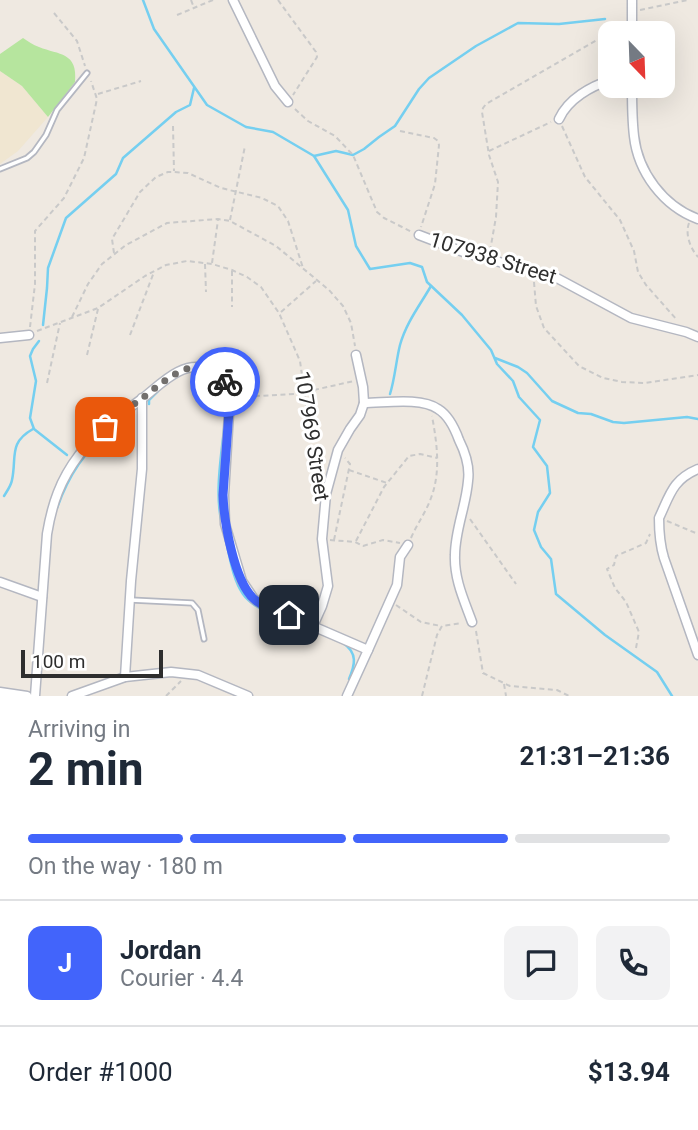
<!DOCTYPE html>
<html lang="en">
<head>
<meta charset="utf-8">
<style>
	:root { --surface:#fff; --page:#f2f2f3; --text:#1f2937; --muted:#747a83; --line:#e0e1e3; --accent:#4264fb }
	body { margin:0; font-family:Roboto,sans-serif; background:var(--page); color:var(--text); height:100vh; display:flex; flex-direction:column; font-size:26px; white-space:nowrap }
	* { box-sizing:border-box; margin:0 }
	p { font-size:23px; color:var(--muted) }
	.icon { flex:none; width:38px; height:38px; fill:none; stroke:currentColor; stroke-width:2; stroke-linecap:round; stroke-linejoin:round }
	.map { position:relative; height:696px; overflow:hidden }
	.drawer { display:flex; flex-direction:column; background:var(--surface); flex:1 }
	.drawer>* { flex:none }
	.needle { width:46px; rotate:157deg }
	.tools { position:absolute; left:598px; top:21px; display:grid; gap:14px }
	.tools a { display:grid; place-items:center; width:77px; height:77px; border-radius:14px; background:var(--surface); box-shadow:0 7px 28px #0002; font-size:35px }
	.scale { position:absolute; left:21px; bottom:18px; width:142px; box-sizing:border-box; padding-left:7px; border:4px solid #2e2e2e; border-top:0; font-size:19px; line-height:24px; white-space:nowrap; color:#2e2e2e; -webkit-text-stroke:5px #fff; paint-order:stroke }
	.pin { position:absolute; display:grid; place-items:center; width:60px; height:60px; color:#fff; margin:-30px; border-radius:14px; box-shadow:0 4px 10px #0006 }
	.courier { position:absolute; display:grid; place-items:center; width:70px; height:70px; margin:-35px; border:5px solid #4264fb; border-radius:50%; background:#fff; color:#222; box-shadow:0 2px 9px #0007 }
	.overview em { font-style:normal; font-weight:700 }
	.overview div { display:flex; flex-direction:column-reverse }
	.overview { display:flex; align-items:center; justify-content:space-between; height:119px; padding:0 28px }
	h1 { font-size:46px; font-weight:700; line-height:52px }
	.bar { display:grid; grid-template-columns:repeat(4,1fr); gap:10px 7px; align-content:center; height:84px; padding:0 28px }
	.bar i { height:9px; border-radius:5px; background:var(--line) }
	.bar .on { background:var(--accent) }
	.bar p { grid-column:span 4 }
	.line { display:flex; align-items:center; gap:18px; padding:0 28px; border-top:2px solid var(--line) }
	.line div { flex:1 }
	.round { display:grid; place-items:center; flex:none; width:74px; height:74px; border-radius:14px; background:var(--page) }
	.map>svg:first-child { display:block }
	.education { fill:#f0e6d1 }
	.green { fill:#b6e59e }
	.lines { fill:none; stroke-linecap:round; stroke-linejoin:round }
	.stream { stroke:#75cff0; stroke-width:2.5 }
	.service-casing { stroke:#b4b7c1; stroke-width:7 }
	.minor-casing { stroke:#b4b7c1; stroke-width:11 }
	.path { stroke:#c9c9c9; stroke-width:2; stroke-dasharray:5 3.5; stroke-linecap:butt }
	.service { stroke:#fff; stroke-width:3.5 }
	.minor { stroke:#fff; stroke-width:8 }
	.done { stroke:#726f6d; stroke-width:7; stroke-dasharray:0 12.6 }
	.route { stroke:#4264fb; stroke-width:9 }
	.labels { text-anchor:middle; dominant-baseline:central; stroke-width:6; stroke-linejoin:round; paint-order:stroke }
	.street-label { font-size:21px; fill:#2e2e2e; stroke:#fff }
</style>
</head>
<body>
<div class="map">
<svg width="698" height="696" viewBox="0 0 698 696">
	<rect width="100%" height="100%" fill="#efe9e1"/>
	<path class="education" d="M 0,71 L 22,86 L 48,117 L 18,151 L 0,164 Z"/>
	<path class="green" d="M 23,38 C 28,41 33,45 39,47 C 59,55 78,52 75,82 L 48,117 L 22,86 L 0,71 L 0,54 Z"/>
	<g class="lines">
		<g class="stream">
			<path d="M 143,0 L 154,29 L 207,105 L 246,127 L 273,132 L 314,156 L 348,210 L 356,246 L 370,269 L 410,263 L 422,267 L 427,282 L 462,315 L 491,350 L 497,364 L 513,381 L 519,397 L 540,420 L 533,447 L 547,466 L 550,493 L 538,512 L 534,530 L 541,547 L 551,559 L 556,594 L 605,635 L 657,672 L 672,696"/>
			<path d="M 314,156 L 336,151 L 353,155 L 364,149 L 379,137 L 395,126 L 419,89 L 429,78 L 476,46 L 518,23 L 559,24 L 605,19"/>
			<path d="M 43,325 L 47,288 L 48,268 L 66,218 L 116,174 L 123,158 L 176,112 L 190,105 L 194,88"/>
			<path d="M 39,341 L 33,349 L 30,356 L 36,381 L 30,418 L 34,429 L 67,455"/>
			<path d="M 495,358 L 518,367 L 527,373 L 552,401 L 578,413 L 591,414 L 613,422 L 624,423 L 687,417 L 698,419"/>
			<path d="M 218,379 L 223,386 L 226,406"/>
			<path d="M 390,394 C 395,378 396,361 400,345 C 406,323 420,305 431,286"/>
			<path d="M 149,404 L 149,400 L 158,391"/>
			<path d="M 4,496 C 7,491 11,486 12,480 C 17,457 8,443 33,429"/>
			<path d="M 57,508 C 69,474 85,452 111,427"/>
			<path d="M 222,524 C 214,494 222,451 225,420"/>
			<path d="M 226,541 C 230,558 233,580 243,594 C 256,613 296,623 317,632"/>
			<path d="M 343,643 C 358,653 355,665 349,679"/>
		</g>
		<g class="service-casing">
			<g id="service">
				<path d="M 0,169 L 27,158 L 34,152 L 46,135 L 57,110 L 87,73"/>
				<path d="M 131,600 L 192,603 L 198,610 L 204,639"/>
			</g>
		</g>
		<g class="minor-casing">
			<g id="minor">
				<path d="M 233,0 L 275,86 L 288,102"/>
				<path d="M 632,33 L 632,0"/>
				<path d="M 632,86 C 632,102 632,119 634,136 C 638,172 663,206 698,219"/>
				<path d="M 559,119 C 568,99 591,86 611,80"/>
				<path d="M 419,235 L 466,253 L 555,277 L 631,318 L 686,332 L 698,337"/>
				<path d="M 0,338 L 29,335"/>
				<path d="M 356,355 L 363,387 L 364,403 C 385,403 421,397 438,409 C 448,415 455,429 459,440 C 465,452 470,467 468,481 C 466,506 455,530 455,555 C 454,579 464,600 472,622"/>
				<path d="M 698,469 C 672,480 670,495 659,518 C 659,532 660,545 664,558 L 698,655"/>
				<path d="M 0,582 L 42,597"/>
				<path d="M 313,626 L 322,606 L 328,586 L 322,539 L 326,494 L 338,450 L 350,429 L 360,415 L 364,403"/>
				<path d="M 368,650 L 397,585 L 400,557 L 408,545"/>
				<path d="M 125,677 L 131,581 L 142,469 L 142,398"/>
				<path d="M 0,692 L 27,696"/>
				<path d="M 35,696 L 47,534 C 52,504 60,480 79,455 C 96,431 120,415 143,398 C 161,384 182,360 208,369 C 222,374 227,384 230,397 L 224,495 L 225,524 L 242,581 L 254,599 L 264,605 L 368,650 L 347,696"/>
				<path d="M 72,696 L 125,677 L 171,672 L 198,675 L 248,696"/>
			</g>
		</g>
		<g class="path">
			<path d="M 191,0 L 194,8"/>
			<path d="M 278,0 L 316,52 L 317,57 L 293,95"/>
			<path d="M 640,10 L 688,0"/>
			<path d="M 54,13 L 77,41 L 85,66"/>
			<path d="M 177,15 L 213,0"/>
			<path d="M 98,94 L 141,81"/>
			<path d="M 295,109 L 308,121 L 335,136 L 353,155 L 377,212 L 384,218 L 412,232"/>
			<path d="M 173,126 L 174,171"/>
			<path d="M 562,126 L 585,177 L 620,220 L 634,251 L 638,272 L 646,285 L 677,320"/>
			<path d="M 400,131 L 434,138 L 438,141 L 439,145 L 435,184 L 421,227"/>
			<path d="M 489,151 L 551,122"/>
			<path d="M 230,220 L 245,146"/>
			<path d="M 689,223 C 685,234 690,248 698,257"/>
			<path d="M 490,251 L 496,217 L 498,182 L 489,155 L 482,112 L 483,108 L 486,104 L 623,25"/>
			<path d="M 114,253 L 112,239 L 140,192 L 156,177 L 168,172 L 174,172 L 188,173 L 221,188 L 262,198 L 278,206 L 288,221 L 303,268"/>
			<path d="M 212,263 L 218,220"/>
			<path d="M 205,264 L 206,292"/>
			<path d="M 232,271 L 232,307"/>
			<path d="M 534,282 L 536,306 L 544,328 L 579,366 L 603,378 L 622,382 L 645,383 L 698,375"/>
			<path d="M 281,312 L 316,281"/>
			<path d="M 72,317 L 88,284 L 102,264 L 126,245 L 167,223 L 218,219 L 230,221 L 276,246 L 329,290 L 343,306 L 351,323 L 355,346"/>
			<path d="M 30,327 L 35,284 L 35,231 L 64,198 L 84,158 L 97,99 L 91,81"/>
			<path d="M 37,331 L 98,308 L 145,276 L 166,265 L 187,261 L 212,264 L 232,270 L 247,277 L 261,287 L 279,313 L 300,361 L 316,479 L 319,484"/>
			<path d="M 130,335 L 154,272"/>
			<path d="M 87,355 L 98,309"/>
			<path d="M 47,383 L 60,323"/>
			<path d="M 238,397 L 296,394 L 354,381"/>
			<path d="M 349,470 L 387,483"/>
			<path d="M 470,519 L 516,584"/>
			<path d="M 667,521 L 698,534"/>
			<path d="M 411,538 C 417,524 426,512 431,498 C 441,472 437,443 432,416"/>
			<path d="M 330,540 L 355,542 L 363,546 L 383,540 L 400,543"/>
			<path d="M 334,540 L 350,464 L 345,458"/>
			<path d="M 356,541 L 384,487 L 409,456 L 420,454 L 437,458"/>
			<path d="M 396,605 L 421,622 L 441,626"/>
			<path d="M 476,631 L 483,673 L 510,686 L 557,690 L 569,696"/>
			<path d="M 636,648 L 639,632 L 626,602 L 615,588 L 607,569 L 614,565 L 616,556 L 646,543 L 650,534"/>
			<path d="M 504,684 L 506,696"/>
			<path d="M 166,696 L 181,681"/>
			<path d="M 422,696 L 437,635 L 442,626 L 462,623"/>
		</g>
		<use href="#service" class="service"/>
		<use href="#minor" class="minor"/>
	</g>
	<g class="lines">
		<path class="done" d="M 105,427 C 118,415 132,406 145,396 C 168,378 201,348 225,382"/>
		<path class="route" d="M 225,382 L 230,397 L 223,495 C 224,522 234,581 254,599 C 263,607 277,611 289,615"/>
	</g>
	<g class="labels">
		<g class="street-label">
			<text transform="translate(493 258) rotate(17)">107938 Street</text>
			<text transform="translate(312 436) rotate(81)">107969 Street</text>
		</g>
	</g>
</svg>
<div class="tools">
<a><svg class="needle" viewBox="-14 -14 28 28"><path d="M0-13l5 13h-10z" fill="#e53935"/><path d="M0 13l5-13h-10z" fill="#747a83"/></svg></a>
</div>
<div class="scale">100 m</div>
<div class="pin" style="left:105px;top:427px;background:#ea580c"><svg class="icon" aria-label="bag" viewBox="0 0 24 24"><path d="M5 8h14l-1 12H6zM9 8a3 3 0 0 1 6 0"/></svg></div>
<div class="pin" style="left:289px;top:615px;background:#1f2937"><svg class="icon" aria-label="home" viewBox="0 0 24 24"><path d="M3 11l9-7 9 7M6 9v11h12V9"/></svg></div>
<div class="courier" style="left:225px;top:382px"><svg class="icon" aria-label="bike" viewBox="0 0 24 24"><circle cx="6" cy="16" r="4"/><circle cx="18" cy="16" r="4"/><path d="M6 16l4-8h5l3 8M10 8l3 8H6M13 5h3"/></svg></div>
</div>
<section class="drawer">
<div class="overview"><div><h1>2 min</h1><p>Arriving in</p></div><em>21:31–21:36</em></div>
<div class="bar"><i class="on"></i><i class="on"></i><i class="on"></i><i></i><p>On the way · 180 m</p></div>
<div class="line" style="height:126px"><b class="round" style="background:var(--accent);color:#fff">J</b><div><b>Jordan</b><p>Courier · 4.4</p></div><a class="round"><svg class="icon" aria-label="chat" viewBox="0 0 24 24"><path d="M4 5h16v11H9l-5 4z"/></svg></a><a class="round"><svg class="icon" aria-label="phone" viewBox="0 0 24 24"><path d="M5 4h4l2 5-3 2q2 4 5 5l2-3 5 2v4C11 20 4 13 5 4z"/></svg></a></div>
<div class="line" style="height:91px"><div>Order #1000</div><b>$13.94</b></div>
</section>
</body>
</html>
